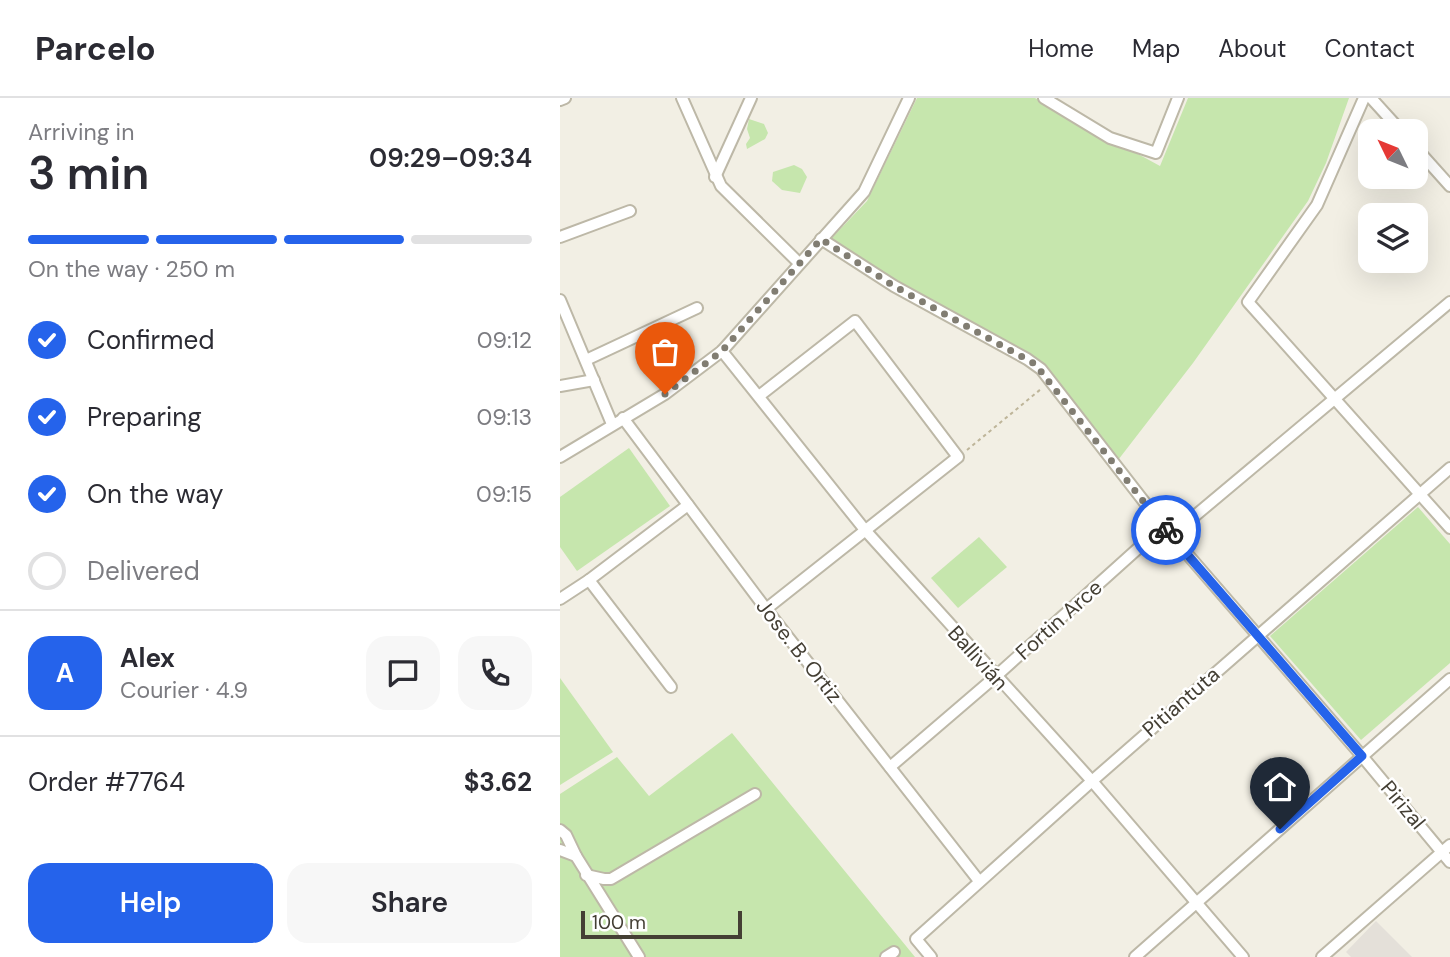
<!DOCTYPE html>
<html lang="en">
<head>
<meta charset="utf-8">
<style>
	:root { --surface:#fff; --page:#f7f7f7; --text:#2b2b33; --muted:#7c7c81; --line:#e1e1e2; --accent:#2563eb }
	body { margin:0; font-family:"DM Sans",sans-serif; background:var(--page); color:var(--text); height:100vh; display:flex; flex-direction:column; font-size:26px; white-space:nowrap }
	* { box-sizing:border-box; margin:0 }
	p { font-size:23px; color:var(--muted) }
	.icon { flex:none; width:38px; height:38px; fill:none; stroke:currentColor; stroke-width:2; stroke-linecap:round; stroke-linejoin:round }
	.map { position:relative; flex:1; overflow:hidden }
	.panel { display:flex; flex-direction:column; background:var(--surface); width:560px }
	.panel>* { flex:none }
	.needle { width:46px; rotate:313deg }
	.tools { position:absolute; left:798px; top:21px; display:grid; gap:14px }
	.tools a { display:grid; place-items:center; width:70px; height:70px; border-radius:14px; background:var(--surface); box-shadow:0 7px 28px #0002; font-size:35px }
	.scale { position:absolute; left:21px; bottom:18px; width:161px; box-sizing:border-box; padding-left:7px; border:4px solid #443f34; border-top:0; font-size:19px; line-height:24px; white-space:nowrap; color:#443f34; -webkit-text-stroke:5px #fff; paint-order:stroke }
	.pin { position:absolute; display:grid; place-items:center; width:60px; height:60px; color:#fff; margin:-72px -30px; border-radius:50% 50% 50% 0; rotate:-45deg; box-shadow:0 0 7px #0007 }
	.pin .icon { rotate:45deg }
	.courier { position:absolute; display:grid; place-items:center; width:70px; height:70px; margin:-35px; border:5px solid #2563eb; border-radius:50%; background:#fff; color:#222; box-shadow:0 2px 9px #0007 }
	.overview em { font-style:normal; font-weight:600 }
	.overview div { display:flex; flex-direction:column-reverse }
	.overview { display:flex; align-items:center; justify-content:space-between; height:119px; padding:0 28px }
	h1 { font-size:46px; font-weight:600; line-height:52px }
	.bar { display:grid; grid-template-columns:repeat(4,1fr); gap:10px 7px; align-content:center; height:84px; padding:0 28px }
	.bar i { height:9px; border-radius:5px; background:var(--line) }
	.bar .selected { background:var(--accent) }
	.bar p { grid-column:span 4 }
	.line { display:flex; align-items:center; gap:18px; padding:0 28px; border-top:2px solid var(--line) }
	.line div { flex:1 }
	.round { display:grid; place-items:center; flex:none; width:74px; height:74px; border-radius:21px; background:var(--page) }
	ol { padding:0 28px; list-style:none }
	li { display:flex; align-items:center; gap:21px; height:77px }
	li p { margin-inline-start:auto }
	li .icon { padding:7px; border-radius:50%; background:var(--accent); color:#fff; stroke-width:4 }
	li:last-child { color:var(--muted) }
	li i { width:38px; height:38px; border:4px solid var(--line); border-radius:50% }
	.primary-button { display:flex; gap:14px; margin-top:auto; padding:14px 28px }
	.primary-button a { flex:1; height:80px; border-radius:21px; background:var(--accent); color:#fff; font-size:28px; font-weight:600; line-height:80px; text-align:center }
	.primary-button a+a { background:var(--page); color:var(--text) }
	header { display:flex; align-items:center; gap:42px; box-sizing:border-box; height:98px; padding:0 35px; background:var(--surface); border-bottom:2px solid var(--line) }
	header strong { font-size:33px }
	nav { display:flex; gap:38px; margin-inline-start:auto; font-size:24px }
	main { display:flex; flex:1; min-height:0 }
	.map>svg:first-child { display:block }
	.industrial { fill:#e4e0d9 }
	.green { fill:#c6e6ad }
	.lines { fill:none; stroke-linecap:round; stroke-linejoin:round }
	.minor-casing { stroke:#bdb8a7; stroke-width:14 }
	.path { stroke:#beb599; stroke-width:2; stroke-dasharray:3.5 3.5; stroke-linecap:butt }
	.minor { stroke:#fff; stroke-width:10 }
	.done { stroke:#817d72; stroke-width:7; stroke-dasharray:0 12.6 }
	.route { stroke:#2563eb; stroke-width:9 }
	.labels { text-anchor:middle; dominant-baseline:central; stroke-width:5; stroke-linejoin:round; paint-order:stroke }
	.street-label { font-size:21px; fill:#443f34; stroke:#fff }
</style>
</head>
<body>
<header>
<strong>Parcelo</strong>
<nav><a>Home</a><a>Map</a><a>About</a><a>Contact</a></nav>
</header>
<main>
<section class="panel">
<div class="overview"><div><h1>3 min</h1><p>Arriving in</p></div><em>09:29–09:34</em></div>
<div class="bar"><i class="selected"></i><i class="selected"></i><i class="selected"></i><i></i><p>On the way · 250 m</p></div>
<ol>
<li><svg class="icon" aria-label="check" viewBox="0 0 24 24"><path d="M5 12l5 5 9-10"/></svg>Confirmed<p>09:12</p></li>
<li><svg class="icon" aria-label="check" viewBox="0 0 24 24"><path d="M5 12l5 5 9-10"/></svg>Preparing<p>09:13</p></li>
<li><svg class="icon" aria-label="check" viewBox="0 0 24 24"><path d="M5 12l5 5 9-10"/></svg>On the way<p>09:15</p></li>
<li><i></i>Delivered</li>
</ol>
<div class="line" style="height:126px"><b class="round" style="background:var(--accent);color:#fff">A</b><div><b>Alex</b><p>Courier · 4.9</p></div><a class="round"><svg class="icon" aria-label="chat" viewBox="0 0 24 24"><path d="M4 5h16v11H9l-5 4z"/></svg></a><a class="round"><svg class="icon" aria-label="phone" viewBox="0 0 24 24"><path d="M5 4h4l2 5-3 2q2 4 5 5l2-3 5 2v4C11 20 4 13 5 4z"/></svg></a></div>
<div class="line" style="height:91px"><div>Order #7764</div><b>$3.62</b></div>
<div class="primary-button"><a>Help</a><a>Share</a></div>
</section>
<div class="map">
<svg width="890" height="859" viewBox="0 0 890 859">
	<rect width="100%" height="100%" fill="#f2efe4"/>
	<path class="industrial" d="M 816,823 L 852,859 L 791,859 L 786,854 Z"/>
	<g class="green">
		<path d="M 357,0 L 475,0 L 600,68 L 628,0 L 789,0 L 766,65 L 748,103 L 633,265 L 555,366 L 495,279 L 478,263 L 268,144 L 307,103 Z"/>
		<path d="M 189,21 L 204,26 L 208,35 L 205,41 L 187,51 L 186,46 L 190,40 L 187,31 Z"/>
		<path d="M 234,67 L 242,71 L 247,79 L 240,95 L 222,92 L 212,83 L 213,74 Z"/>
		<path d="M 69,350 L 110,408 L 17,473 L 0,449 L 0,399 Z"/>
		<path d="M 858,409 L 890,446 L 890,565 L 801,642 L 710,538 Z"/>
		<path d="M 419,439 L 447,469 L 398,510 L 371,480 Z"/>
		<path d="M 0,580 L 53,654 L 0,687 Z"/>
		<path d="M 172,635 L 355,859 L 0,859 L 0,696 L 57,659 L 89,698 Z"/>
	</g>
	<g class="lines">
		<g class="minor-casing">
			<g id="minor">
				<path d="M 122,0 L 161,88 L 239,165"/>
				<path d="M 484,0 L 550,40 L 596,55 L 618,0"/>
				<path d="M 804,0 L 757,107 L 688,204 L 890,430"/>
				<path d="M 811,0 L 841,33"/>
				<path d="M 0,2 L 5,0"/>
				<path d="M 856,50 L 890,88"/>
				<path d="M 155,79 L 191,0"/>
				<path d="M 0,139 L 70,113"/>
				<path d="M 261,141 L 334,188 L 467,261 L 481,271 L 603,428 L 802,658 L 890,764"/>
				<path d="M 0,202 L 52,326"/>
				<path d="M 162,253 L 305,432 L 532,683 L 683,859"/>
				<path d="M 26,262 L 137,210"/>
				<path d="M 0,288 L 34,282"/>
				<path d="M 199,298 L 295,223 L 398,359 L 206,511"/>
				<path d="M 63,320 L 206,511 L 419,783"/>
				<path d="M 0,359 L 105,296 L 162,253 L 304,94 L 349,0"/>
				<path d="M 612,437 L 890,204"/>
				<path d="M 29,482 L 111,589"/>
				<path d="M 0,501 L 29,482 L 128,407"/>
				<path d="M 330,669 L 435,579 L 603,428"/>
				<path d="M 0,732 L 6,737 L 16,758 L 0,752"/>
				<path d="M 16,758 L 79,859"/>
				<path d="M 26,777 L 44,781 L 51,781 L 195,696"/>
				<path d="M 326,859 L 334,854"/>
				<path d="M 371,859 L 356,841 L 532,683 L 890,370"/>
				<path d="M 575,859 L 890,581"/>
				<path d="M 762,859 L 890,747"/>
			</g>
		</g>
		<path class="path" d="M 407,352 L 481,291"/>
		<use href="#minor" class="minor"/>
	</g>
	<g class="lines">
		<path class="done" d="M 105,296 L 162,253 L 261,141 L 334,188 L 475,266 L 606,432"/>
		<path class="route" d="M 606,432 L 802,658 L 720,731"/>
	</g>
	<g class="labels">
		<g class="street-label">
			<text transform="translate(499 522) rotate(-42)">Fortin Arce</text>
			<text transform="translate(239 553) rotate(52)">Jose. B. Ortiz</text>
			<text transform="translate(418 560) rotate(48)">Ballivián</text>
			<text transform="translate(621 604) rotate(-41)">Pitiantuta</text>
			<text transform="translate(843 707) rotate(50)">Pirizal</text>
		</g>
	</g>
</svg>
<div class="tools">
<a><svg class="needle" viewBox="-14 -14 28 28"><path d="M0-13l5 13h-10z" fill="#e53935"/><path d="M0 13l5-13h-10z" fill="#7c7c81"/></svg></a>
<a><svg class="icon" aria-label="layers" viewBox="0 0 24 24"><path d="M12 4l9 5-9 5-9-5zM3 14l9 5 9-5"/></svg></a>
</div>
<div class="scale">100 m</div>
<div class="pin" style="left:105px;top:296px;background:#ea580c"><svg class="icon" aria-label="bag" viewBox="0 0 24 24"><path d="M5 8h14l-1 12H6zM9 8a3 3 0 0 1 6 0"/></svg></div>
<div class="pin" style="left:720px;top:731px;background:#1f2937"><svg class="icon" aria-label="home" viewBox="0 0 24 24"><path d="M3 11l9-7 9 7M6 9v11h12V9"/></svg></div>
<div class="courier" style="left:606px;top:432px"><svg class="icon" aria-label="bike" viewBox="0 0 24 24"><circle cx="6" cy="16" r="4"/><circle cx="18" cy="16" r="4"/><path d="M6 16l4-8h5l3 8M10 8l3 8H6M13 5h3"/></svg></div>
</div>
</main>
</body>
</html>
